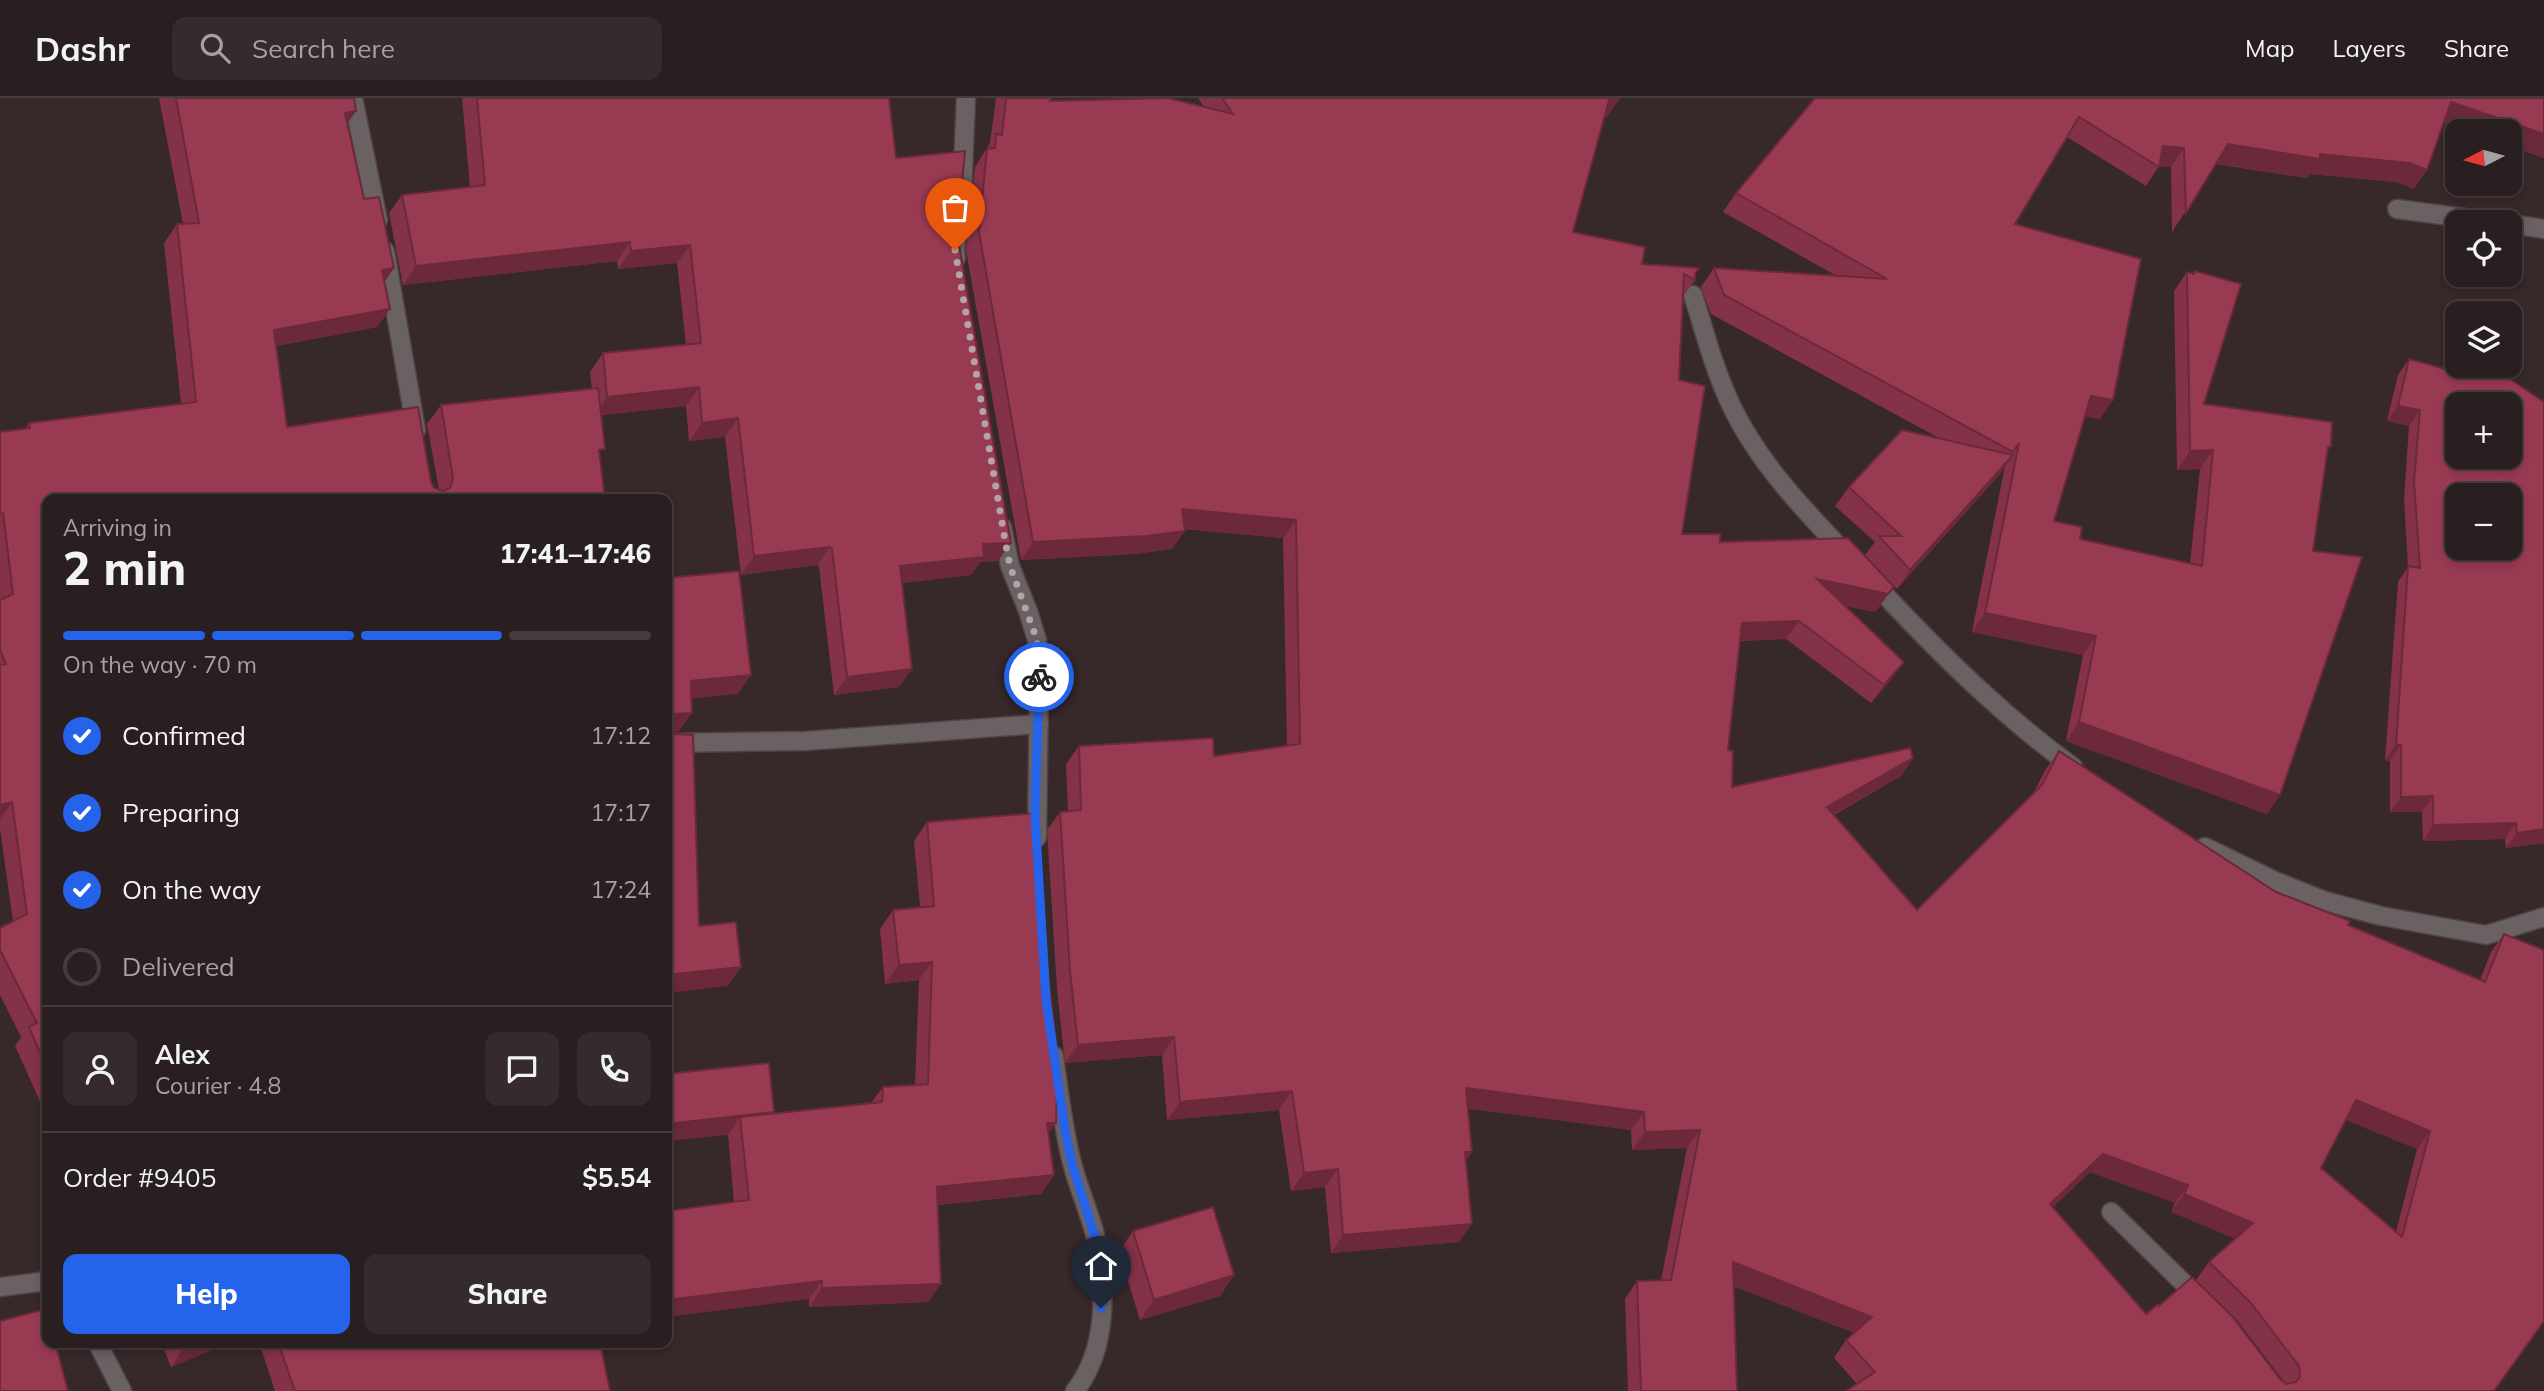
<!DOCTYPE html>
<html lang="en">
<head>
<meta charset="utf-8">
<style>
	:root { --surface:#291e20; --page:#352b2d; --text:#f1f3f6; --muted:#a5a2a5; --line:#453c3e; --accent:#2563eb }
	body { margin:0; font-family:Mulish,sans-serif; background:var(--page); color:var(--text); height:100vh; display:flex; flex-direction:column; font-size:26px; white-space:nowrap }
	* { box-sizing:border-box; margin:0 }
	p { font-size:23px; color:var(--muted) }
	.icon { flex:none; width:38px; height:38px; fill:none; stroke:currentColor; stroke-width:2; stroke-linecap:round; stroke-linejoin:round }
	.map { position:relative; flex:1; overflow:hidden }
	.panel { position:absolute; left:42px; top:396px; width:630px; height:854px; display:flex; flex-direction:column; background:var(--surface); border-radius:14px; box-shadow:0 4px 10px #0003,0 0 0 2px var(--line) }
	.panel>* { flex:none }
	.needle { width:46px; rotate:264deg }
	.tools { position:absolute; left:2445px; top:21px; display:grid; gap:14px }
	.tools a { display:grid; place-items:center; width:77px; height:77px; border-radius:14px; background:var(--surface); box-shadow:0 4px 10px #0003,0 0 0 2px var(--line); font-size:35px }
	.pin { position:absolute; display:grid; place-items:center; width:60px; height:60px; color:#fff; margin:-72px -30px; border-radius:50% 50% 50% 0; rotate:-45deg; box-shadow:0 0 7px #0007 }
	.pin .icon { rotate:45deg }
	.courier { position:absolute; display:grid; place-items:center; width:70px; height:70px; margin:-35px; border:5px solid #2563eb; border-radius:50%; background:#fff; color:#222; box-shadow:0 2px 9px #0007 }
	.headline em { font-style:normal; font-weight:800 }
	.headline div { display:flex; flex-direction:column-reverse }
	.headline { display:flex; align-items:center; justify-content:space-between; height:119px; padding:0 21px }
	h1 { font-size:46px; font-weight:800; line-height:52px }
	.bar { display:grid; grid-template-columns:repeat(4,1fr); gap:10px 7px; align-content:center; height:84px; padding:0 21px }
	.bar i { height:9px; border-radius:5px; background:var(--line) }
	.bar .on { background:var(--accent) }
	.bar p { grid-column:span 4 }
	.line { display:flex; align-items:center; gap:18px; padding:0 21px; border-top:2px solid var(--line) }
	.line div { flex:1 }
	.round { display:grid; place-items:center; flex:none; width:74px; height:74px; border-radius:14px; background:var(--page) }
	ol { padding:0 21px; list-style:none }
	li { display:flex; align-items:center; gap:21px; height:77px }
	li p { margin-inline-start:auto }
	li .icon { padding:7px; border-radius:50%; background:var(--accent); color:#fff; stroke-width:4 }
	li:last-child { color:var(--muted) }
	li i { width:38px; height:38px; border:4px solid var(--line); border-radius:50% }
	.action { display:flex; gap:14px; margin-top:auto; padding:14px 21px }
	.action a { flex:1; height:80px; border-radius:14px; background:var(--accent); color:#fff; font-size:28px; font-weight:800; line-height:80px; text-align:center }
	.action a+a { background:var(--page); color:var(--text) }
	header { display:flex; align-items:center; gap:42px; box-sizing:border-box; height:98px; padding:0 35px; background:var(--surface); border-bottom:2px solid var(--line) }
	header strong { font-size:33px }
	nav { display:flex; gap:38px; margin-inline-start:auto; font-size:24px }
	.search { width:490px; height:63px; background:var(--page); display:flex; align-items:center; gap:18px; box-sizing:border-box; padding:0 24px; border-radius:14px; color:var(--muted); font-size:26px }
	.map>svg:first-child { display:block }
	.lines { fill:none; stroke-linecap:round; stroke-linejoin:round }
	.minor-casing { stroke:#514345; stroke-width:21 }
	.minor { stroke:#696162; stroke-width:18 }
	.wall { fill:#843247; fill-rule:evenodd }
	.shaded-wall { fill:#6b293a }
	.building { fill:#993a53; stroke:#6b293a; stroke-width:2; fill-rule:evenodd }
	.done { stroke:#b2a5a7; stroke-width:7; stroke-dasharray:0 12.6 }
	.route { stroke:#2563eb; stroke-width:9 }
</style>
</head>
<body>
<header>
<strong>Dashr</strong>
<div class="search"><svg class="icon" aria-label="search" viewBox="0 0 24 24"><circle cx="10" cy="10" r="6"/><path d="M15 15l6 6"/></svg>Search here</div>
<nav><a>Map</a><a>Layers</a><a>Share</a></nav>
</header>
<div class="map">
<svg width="2544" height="1293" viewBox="0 0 2544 1293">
	<rect width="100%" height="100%" fill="#37282a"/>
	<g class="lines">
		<g class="minor-casing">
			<g id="minor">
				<path d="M 353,0 L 378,122"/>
				<path d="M 2397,111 L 2494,124"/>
				<path d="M 2510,126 L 2544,131"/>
				<path d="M 385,153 L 416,332"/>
				<path d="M 956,160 L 955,152 L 962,96 L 966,0"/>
				<path d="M 1693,197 C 1705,235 1715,274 1732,309 C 1759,365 1804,412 1847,457"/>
				<path d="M 1002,429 L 1010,468 L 1028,513 L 1037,542 L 1039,583 L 1037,739"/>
				<path d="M 1871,482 C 1934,550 1999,615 2073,669"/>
				<path d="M 667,645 L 805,643 L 1039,626"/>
				<path d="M 2205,749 L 2275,783 L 2325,803 L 2381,818 L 2486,837 L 2544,819"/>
				<path d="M 1054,958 C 1059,994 1063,1030 1072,1065 C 1078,1089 1089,1113 1095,1137 C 1106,1189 1109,1249 1075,1293"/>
				<path d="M 2111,1114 L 2201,1202"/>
				<path d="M 0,1189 L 47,1183"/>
				<path d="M 97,1244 L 122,1293"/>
			</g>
		</g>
		<use href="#minor" class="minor"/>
	</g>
	<g class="wall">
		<path d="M 159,0 L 354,0 L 347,26 L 390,211 L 377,229 L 276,248 L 287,329 L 431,384 L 434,390 L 439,392 L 427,326 L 441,307 L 592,291 L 590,274 L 603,255 L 686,247 L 677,165 L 618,171 L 617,163 L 403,187 L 389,115 L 402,97 L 470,89 L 462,0 L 889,0 L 896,60 L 957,135 L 998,463 L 980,464 L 971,477 L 902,485 L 912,571 L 899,589 L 834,597 L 819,469 L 817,467 L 741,477 L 725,339 L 689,343 L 686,308 L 601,317 L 600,358 L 605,401 L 47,401 L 47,1019 L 15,948 L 21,939 L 0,897 L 0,830 L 13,823 L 0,731 L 0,334 L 25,331 L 29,325 L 181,306 L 164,145 L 177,126 L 183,126 Z"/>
		<path d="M 996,0 L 1052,0 L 1050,3 L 1204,9 L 1198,0 L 1620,0 L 1607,19 L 1605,19 L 1573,134 L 1642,166 L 1695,176 L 1695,182 L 1683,199 L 1679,282 L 1682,436 L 1720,444 L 1894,489 L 1875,514 L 1845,508 L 1891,582 L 1871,605 L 1786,541 L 1740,543 L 1728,652 L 1732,689 L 1913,660 L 1901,678 L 1834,717 L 1917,812 L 2034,694 L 2046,671 L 2059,653 L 2276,794 L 2348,827 L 2480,882 L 2491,854 L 2504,836 L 2494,1293 L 1857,1286 L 1834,1260 L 1846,1242 L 1854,1235 L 1734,1188 L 1737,1293 L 1628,1293 L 1625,1201 L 1637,1183 L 1661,1182 L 1687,1050 L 1632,1052 L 1631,1032 L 1468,1010 L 1472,1054 L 1466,1062 L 1459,1144 L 1331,1155 L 1325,1089 L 1291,1093 L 1279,1012 L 1167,1022 L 1162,957 L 1065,965 L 1057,891 L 1047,732 L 1060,714 L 1068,713 L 1066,666 L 1079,648 L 1214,658 L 1287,648 L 1283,440 L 1184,431 L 1172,451 L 1134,456 L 1021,462 L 966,152 L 975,69 L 990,45 ZM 2346,1022 L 2417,1051 L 2396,1134 L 2321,1070 ZM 2090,1074 L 2175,1105 L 2171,1114 L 2235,1140 L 2209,1164 L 2196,1182 L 2237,1222 L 2285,1285 L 2159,1208 L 2146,1216 L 2053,1109 Z"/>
		<path d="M 1815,0 L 2544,0 L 2544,60 L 2510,48 L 2510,33 L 2467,33 L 2443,25 L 2414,91 L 2396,84 L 2310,76 L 2306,80 L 2216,66 L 2172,134 L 2171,69 L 2159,68 L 2146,88 L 2067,39 L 2015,126 L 2100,321 L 2085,318 L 2054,423 L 2080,441 L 2190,465 L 2200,371 L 2177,372 L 2174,193 L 2187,174 L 2193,176 L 2195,173 L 2204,306 L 2327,354 L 2280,697 L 2267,716 L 2066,643 L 2083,557 L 1972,534 L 2005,368 L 2000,376 L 1897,491 L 1865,457 L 1875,444 L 1835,408 L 1849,389 L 1939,340 L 1711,216 L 1701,189 L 1714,170 L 1835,177 L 1723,114 L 1736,95 Z"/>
		<path d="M 2409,261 L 2452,273 L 2457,266 L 2457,268 L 2473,268 L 2544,745 L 2506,750 L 2505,741 L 2423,743 L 2422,714 L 2390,714 L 2390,663 L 2385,662 L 2398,484 L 2408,469 L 2404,400 L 2409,328 L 2387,323 L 2398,277 Z"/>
		<path d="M 927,724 L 1048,1036 L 1054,1077 L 1041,1096 L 938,1107 L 928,1204 L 809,1209 L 809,1201 L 734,1104 L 728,1037 L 667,976 L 773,1015 L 871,1005 L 883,989 L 915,987 L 919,882 L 885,886 L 880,831 L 893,812 L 920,809 L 914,743 Z"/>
		<path d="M 1133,1133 L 1234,1177 L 1220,1198 L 1140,1222 L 1119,1154 Z"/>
		<path d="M 161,1244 L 231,1244 L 171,1269 Z"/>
		<path d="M 259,1244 L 600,1244 L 610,1293 L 275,1293 Z"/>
	</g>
	<g class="shaded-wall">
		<path d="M 1620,0 L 1607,19 L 1596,20 L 1609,2 Z"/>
		<path d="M 2451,4 L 2544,36 L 2544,60 L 2510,48 L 2510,33 L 2467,33 L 2437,23 Z"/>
		<path d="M 356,13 L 343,32 L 345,15 Z"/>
		<path d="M 2228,46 L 2409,65 L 2427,72 L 2414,91 L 2396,84 L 2310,76 L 2306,80 L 2215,65 Z"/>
		<path d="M 2163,48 L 2184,50 L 2171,69 L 2158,68 Z"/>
		<path d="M 630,144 L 617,163 L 403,187 L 416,168 Z"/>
		<path d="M 690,147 L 677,165 L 618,171 L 631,153 Z"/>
		<path d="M 394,170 L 381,189 L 382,172 Z"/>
		<path d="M 390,211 L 377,229 L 261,251 L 274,232 Z"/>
		<path d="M 699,289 L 686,308 L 594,318 L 607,299 Z"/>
		<path d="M 2091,298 L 2113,302 L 2100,321 L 2077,317 Z"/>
		<path d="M 2398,308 L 2420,312 L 2409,328 L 2387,323 Z"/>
		<path d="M 738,320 L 725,339 L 689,343 L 702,325 Z"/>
		<path d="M 2213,352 L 2200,371 L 2177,372 L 2190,353 Z"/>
		<path d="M 2013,357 L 2000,376 L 1897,491 L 1910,472 Z"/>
		<path d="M 1182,411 L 1296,422 L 1283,440 L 1169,429 Z"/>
		<path d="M 1185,433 L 1172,451 L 1134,456 L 1021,462 L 1033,444 Z"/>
		<path d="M 1011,445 L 998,463 L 980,464 L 971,477 L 887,486 L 900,468 L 983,446 Z"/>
		<path d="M 830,449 L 817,467 L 741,477 L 754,458 Z"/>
		<path d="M 1817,481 L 1894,489 L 1875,514 L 1804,500 Z"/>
		<path d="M 1985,515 L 2096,538 L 2083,557 L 1972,534 Z"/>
		<path d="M 1799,523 L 1786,541 L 1729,543 L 1742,525 Z"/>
		<path d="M 1904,564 L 1891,582 L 1871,605 L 1884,587 Z"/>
		<path d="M 912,571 L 899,589 L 834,597 L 847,579 Z"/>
		<path d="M 751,577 L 738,596 L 678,602 L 691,583 Z"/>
		<path d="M 692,615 L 679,633 L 667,635 L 667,628 L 675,616 Z"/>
		<path d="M 2079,624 L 2280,697 L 2267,716 L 2066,643 Z"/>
		<path d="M 2396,647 L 2401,647 L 2390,663 L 2385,662 Z"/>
		<path d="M 1913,660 L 1901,678 L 1814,727 L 1827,709 Z"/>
		<path d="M 2433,698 L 2422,714 L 2390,714 L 2401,699 Z"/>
		<path d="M 12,704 L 0,721 L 0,707 Z"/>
		<path d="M 2516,725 L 2505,741 L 2423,743 L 2433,727 Z"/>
		<path d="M 2544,731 L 2544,745 L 2506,750 L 2517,735 Z"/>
		<path d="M 932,864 L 919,882 L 885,886 L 899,867 Z"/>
		<path d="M 741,869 L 728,888 L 667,895 L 667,877 Z"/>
		<path d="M 1174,939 L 1162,957 L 1065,965 L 1078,947 Z"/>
		<path d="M 1466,990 L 1644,1014 L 1631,1032 L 1454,1009 Z"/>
		<path d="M 1292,993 L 1279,1012 L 1167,1022 L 1180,1004 Z"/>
		<path d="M 2356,1002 L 2430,1033 L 2417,1051 L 2343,1021 Z"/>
		<path d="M 774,1014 L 740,1019 L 728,1037 L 667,1043 L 667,1026 Z"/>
		<path d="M 1047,1025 L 1056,1025 L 1043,1044 Z"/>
		<path d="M 1700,1032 L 1687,1050 L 1632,1052 L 1645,1034 Z"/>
		<path d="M 1465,1054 L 1472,1054 L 1459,1072 Z"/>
		<path d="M 2103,1056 L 2188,1087 L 2175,1105 L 2090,1074 L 2037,1124 L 2050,1106 Z"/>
		<path d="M 1338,1071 L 1325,1089 L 1291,1093 L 1304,1075 Z"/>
		<path d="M 1054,1077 L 1041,1096 L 924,1108 L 937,1089 Z"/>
		<path d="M 2184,1096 L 2253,1125 L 2240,1143 L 2171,1114 Z"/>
		<path d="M 1472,1126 L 1459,1144 L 1331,1155 L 1343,1137 Z"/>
		<path d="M 1733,1164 L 1872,1219 L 1860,1237 L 1720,1183 Z"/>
		<path d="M 1234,1177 L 1220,1198 L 1140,1222 L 1154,1202 Z"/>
		<path d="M 822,1183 L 809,1201 L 667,1219 L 667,1202 Z"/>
		<path d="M 941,1186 L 928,1204 L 809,1209 L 822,1190 Z"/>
		<path d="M 198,1244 L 231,1244 L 171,1269 L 184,1250 Z"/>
	</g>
	<g class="building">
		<path d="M 176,0 L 354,0 L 356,13 L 345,15 L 364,101 L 379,99 L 394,170 L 382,172 L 390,211 L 274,232 L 287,329 L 418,309 L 431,384 L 434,390 L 443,393 L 450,390 L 453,380 L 441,307 L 598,290 L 605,351 L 599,352 L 605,401 L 47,401 L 47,971 L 29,929 L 37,925 L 0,852 L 0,830 L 27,816 L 12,704 L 0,707 L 0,567 L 6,566 L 0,552 L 0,502 L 13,496 L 3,415 L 0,416 L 0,334 L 30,330 L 29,325 L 196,304 L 177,126 L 199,125 Z"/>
		<path d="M 477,0 L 889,0 L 896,60 L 965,53 L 957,135 L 1011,445 L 983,446 L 984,459 L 900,468 L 912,571 L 847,579 L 832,451 L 830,449 L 754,458 L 738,320 L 702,325 L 699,289 L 607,299 L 603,255 L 701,245 L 690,147 L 631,153 L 630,144 L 416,168 L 402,97 L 485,87 Z"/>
		<path d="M 1006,0 L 1052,0 L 1050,3 L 1168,0 L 1233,16 L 1222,0 L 1620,0 L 1609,2 L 1573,134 L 1645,149 L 1642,166 L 1699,170 L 1695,176 L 1695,182 L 1684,176 L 1679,282 L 1705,288 L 1682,436 L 1720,436 L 1720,444 L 1848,440 L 1894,489 L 1888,496 L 1817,481 L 1904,564 L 1884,587 L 1799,523 L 1742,525 L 1728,652 L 1733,653 L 1732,689 L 1910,650 L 1913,660 L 1827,709 L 1917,812 L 2042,687 L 2059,653 L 2276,794 L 2350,823 L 2348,827 L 2485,884 L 2504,836 L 2544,852 L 2544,1223 L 2494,1293 L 1846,1293 L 1875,1274 L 1846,1242 L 1872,1219 L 1733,1164 L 1737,1293 L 1641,1293 L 1637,1183 L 1671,1182 L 1700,1032 L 1645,1034 L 1644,1014 L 1466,990 L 1472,1054 L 1465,1054 L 1472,1126 L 1343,1137 L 1338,1071 L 1304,1075 L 1292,993 L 1180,1004 L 1174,939 L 1078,947 L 1070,873 L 1060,714 L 1081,712 L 1079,648 L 1213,640 L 1214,658 L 1300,646 L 1296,422 L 1182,411 L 1185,433 L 1146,438 L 1033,444 L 979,134 L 987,51 L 995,50 L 996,36 L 1002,37 ZM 2356,1002 L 2430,1033 L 2402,1139 L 2321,1070 ZM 2103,1056 L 2188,1087 L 2184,1096 L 2253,1125 L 2209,1164 L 2250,1204 L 2299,1268 L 2300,1279 L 2296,1284 L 2286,1286 L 2281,1282 L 2232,1218 L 2192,1179 L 2159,1208 L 2158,1206 L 2146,1216 L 2050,1106 Z"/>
		<path d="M 1815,0 L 2544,0 L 2544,36 L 2451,4 L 2427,72 L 2409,65 L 2320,56 L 2320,61 L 2228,46 L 2186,115 L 2184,50 L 2163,48 L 2159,69 L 2079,19 L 2015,126 L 2141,161 L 2113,302 L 2091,298 L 2054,423 L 2082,429 L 2080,441 L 2202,468 L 2213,352 L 2190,353 L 2187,174 L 2194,176 L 2195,173 L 2241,186 L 2204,306 L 2332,324 L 2331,348 L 2328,349 L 2313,453 L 2362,459 L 2280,697 L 2079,624 L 2096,538 L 1985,515 L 2019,345 L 2013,354 L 1724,197 L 1714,170 L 1887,181 L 1736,95 Z"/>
		<path d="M 2409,261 L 2456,274 L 2458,268 L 2473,268 L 2504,277 L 2544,304 L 2544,731 L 2517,735 L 2516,725 L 2433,727 L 2433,698 L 2401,699 L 2401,647 L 2396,647 L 2408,468 L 2420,470 L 2414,384 L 2420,312 L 2398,308 ZM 2457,306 L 2510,306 L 2510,359 L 2457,359 ZM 2457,397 L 2510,397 L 2510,450 L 2457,450 Z"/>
		<path d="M 1902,332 L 2013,357 L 1910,472 L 1879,438 L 1901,438 L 1849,389 Z"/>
		<path d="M 739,473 L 751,577 L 691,583 L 692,615 L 675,616 L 669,626 L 671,633 L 675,636 L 693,637 L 699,828 L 736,824 L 741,869 L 667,877 L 667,480 Z"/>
		<path d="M 1037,715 L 1048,874 L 1058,964 L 1056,1025 L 1047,1025 L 1054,1077 L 937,1089 L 941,1186 L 822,1190 L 822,1183 L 667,1202 L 667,1113 L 749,1102 L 740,1019 L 882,1004 L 883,989 L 928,986 L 932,864 L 899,867 L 893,812 L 934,808 L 927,724 Z"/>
		<path d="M 769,965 L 774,1014 L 667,1026 L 667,976 Z"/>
		<path d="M 1213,1109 L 1234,1177 L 1154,1202 L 1133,1133 Z"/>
		<path d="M 46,1211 L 47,1244 L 55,1244 L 68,1293 L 0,1293 L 0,1223 Z"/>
		<path d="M 182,1244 L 198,1244 L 184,1250 Z"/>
		<path d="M 278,1244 L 600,1244 L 610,1293 L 295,1293 Z"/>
	</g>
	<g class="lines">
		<path class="done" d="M 955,152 L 1006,448 L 1010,468 L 1037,542 L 1039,579"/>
		<path class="route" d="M 1039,579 L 1035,718 L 1046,902 L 1065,1032 L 1072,1066 L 1094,1136 L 1102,1188 L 1101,1210"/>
	</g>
</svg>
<div class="tools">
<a><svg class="needle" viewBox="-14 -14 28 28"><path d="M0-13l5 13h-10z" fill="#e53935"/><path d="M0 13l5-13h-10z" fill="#a5a2a5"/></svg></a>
<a><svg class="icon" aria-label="locate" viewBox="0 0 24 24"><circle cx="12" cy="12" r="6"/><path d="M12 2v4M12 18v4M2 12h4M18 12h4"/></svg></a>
<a><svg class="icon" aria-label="layers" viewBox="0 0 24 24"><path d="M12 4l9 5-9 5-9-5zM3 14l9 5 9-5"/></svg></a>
<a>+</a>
<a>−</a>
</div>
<div class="pin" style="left:955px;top:152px;background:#ea580c"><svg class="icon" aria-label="bag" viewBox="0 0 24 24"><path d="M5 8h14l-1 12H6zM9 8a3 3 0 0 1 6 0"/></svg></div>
<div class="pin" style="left:1101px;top:1210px;background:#1f2937"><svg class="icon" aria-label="home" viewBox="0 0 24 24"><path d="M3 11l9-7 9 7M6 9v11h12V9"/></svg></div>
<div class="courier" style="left:1039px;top:579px"><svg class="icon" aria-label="bike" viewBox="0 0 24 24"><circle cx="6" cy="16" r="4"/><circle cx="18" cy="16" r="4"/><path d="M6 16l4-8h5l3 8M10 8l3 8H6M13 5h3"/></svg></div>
<section class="panel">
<div class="headline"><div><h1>2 min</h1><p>Arriving in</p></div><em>17:41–17:46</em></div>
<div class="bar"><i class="on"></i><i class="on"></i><i class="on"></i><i></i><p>On the way · 70 m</p></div>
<ol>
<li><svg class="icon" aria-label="check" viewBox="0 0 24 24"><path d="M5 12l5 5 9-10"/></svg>Confirmed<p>17:12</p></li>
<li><svg class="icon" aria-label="check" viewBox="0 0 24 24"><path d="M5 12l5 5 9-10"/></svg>Preparing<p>17:17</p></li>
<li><svg class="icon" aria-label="check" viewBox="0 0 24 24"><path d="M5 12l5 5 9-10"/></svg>On the way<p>17:24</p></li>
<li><i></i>Delivered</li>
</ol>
<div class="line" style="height:126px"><a class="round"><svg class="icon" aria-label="person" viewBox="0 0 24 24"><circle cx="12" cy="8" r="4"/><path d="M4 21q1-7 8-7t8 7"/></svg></a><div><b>Alex</b><p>Courier · 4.8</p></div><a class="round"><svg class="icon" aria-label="chat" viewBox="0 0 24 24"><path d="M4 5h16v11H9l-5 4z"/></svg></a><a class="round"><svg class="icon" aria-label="phone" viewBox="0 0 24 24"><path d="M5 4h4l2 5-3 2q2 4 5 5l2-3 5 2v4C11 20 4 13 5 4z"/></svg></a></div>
<div class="line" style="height:91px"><div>Order #9405</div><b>$5.54</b></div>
<div class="action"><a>Help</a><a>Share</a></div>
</section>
</div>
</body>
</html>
